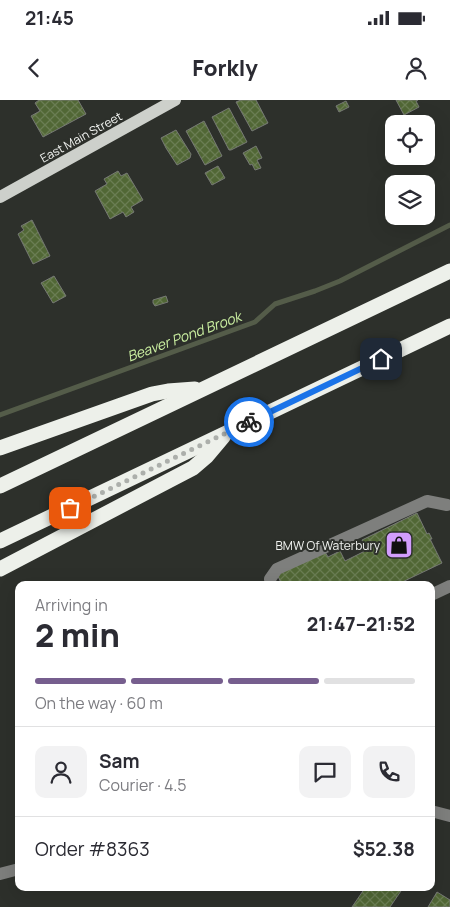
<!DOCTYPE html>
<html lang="en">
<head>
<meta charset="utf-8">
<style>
	:root { --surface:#fff; --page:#f2f2f3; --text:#2b2b33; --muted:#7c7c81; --line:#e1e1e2; --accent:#765e8e }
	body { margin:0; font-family:Manrope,sans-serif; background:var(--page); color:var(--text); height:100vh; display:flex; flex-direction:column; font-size:19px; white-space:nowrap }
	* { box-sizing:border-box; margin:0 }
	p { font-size:16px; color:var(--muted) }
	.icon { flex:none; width:28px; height:28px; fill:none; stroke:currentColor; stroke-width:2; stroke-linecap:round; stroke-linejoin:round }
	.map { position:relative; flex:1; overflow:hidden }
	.details { position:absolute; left:15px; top:481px; width:420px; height:310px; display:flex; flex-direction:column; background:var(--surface); border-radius:10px; box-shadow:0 5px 20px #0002 }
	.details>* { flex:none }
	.buttons { position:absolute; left:385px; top:15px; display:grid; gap:10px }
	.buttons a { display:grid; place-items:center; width:50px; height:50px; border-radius:10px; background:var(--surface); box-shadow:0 5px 20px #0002; font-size:25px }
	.pin { position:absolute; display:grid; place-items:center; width:42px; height:42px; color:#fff; margin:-21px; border-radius:10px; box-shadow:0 2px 8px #0006 }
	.courier { position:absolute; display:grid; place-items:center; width:50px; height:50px; margin:-25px; border:4px solid #1a73e8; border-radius:50%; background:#fff; color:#222; box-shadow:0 1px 6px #0007 }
	.overview em { font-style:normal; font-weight:800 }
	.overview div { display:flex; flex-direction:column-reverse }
	.overview { display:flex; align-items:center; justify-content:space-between; height:85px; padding:0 20px }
	h1 { font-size:32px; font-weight:800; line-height:38px }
	.bar { display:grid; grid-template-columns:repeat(4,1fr); gap:8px 5px; align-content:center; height:60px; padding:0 20px }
	.bar i { height:6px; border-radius:4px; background:var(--line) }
	.bar .on { background:var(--accent) }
	.bar p { grid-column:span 4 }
	.line { display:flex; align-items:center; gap:12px; padding:0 20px; border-top:1px solid var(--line) }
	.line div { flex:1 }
	.round { display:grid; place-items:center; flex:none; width:52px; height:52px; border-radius:10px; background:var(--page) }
	.status { display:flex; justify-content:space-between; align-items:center; height:35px; padding:0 25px; background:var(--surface); direction:ltr }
	.status svg { height:14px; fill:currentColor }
	header { display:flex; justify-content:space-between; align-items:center; height:65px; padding:0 20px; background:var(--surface); font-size:22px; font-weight:800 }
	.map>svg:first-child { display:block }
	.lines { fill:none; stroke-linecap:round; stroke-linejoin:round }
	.stream { stroke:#545c49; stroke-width:5 }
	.building { fill:url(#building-cross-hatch); stroke:#767974 }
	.minor { stroke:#7e7f7d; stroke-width:12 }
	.major { stroke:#cdd0cb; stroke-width:12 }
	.highway { stroke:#edf0ea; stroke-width:15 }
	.done { stroke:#acafab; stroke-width:5; stroke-dasharray:0 9 }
	.route { stroke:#1a73e8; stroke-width:6 }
	.labels { text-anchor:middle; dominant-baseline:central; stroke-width:4; stroke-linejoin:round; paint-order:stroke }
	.street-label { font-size:12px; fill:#f1f3f0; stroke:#2d302b }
	.poi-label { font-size:12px; fill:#f1f3f0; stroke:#2d302b; text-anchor:end }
	.water-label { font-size:14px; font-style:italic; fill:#ccf1a2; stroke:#2d302b }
</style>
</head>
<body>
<div class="status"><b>21:45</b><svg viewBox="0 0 49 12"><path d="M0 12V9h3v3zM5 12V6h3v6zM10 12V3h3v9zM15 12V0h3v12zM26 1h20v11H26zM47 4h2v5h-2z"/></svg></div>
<header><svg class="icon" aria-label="back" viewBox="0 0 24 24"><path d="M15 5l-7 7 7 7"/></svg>Forkly<svg class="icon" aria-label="person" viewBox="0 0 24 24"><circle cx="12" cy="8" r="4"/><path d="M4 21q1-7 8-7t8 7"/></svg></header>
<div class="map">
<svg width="450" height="807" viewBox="0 0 450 807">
	<defs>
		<pattern id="building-cross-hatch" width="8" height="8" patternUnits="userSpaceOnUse" patternTransform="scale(1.25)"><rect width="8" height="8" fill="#516735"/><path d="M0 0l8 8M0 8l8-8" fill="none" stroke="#6a7d53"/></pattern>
	</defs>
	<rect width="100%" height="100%" fill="#2d302b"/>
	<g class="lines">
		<path class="stream" d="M 0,315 L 255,222 L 275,204 L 315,191 L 340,181 L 450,125"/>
	</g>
	<g class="building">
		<path d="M 39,0 L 78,0 L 86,14 L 43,37 L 31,16 L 40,11 L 35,3 Z"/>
		<path d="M 241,0 L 256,0 L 268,23 L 252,31 L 236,2 Z"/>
		<path d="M 396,0 L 418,0 L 416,1 L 419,7 L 404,15 Z"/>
		<path d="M 346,1 L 349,7 L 339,12 L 336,6 Z"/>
		<path d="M 229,8 L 247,42 L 231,50 L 229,50 L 212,17 Z"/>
		<path d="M 204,21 L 222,56 L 205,65 L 186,31 Z"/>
		<path d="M 176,30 L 191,54 L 190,58 L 177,65 L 166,48 L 161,38 Z"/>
		<path d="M 256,46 L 262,58 L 257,60 L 261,68 L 255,70 L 252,64 L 250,65 L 243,53 Z"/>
		<path d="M 218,66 L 225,78 L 212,85 L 205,73 Z"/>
		<path d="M 118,71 L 121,76 L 127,73 L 143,100 L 131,107 L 134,112 L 126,117 L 123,112 L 110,119 L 95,91 L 107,84 L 104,79 Z"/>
		<path d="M 32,120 L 50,156 L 33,164 L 18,134 L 24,130 L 21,126 Z"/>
		<path d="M 54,176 L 66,196 L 53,203 L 41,183 Z"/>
		<path d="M 166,196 L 168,202 L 155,206 L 153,203 L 153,200 Z"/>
		<path d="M 417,413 L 427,434 L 429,433 L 432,439 L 430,439 L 442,463 L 396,485 L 282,485 L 277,474 L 324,450 L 328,457 L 340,451 L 345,461 L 367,450 L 362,440 Z"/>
		<path d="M 365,788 L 403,788 L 390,807 L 352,807 Z"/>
		<path d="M 437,792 L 450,800 L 450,807 L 428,807 Z"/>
	</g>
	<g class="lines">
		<g class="minor">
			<path d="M 271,485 L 270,479 L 277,469 L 427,401 L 447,405"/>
			<path d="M 431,495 L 450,486"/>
			<path d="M 431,711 L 450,716"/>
			<path d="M 0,774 L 19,769"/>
		</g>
		<path class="major" d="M 0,97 L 175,0"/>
		<g class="highway">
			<path d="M 0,348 L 152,294 L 168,291 L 195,289"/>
			<path d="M 0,386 L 450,171"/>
			<path d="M 0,441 L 450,226"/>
			<path d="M 0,469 L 193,368 L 207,356 L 223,337"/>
		</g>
	</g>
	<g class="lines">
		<path class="done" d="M 70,408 L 249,322"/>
		<path class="route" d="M 249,322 L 381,259"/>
	</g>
	<defs>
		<g id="shop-square" transform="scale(1.4375)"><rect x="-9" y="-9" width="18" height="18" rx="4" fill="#d29dfd" stroke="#2d302b"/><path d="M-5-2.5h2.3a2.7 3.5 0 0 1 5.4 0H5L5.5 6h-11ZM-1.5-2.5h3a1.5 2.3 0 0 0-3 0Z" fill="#111"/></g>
	</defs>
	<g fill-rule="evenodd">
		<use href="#shop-square" x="399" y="445"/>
	</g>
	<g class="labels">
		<g class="street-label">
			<text transform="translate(81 37) rotate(-29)">East Main Street</text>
		</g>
		<g class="poi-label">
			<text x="380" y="445">BMW Of Waterbury</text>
		</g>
		<g class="water-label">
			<text transform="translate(184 236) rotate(-20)">Beaver Pond Brook</text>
		</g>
	</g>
</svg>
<div class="buttons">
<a><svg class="icon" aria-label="locate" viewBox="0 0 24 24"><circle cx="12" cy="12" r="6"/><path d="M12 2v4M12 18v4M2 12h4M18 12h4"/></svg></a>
<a><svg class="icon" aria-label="layers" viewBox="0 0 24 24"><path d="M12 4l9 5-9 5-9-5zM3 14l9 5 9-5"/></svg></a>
</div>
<div class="pin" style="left:70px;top:408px;background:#ea580c"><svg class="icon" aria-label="bag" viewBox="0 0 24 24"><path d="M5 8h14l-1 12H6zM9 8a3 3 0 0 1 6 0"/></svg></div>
<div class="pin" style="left:381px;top:259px;background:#1f2937"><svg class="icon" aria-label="home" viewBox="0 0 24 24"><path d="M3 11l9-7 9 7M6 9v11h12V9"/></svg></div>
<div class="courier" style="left:249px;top:322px"><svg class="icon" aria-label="bike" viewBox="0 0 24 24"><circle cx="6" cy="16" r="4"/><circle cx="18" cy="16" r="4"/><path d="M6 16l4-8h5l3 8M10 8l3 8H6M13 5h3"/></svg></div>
<section class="details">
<div class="overview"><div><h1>2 min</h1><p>Arriving in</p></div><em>21:47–21:52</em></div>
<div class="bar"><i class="on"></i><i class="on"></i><i class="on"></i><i></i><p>On the way · 60 m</p></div>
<div class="line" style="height:90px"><a class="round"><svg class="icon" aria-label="person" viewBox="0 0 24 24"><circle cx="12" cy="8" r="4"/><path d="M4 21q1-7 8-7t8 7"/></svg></a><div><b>Sam</b><p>Courier · 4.5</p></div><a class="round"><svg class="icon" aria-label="chat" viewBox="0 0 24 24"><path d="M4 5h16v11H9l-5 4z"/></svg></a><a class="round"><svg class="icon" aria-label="phone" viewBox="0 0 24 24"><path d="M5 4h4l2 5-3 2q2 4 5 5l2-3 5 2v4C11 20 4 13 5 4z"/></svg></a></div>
<div class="line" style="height:65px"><div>Order #8363</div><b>$52.38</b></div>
</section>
</div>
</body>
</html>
